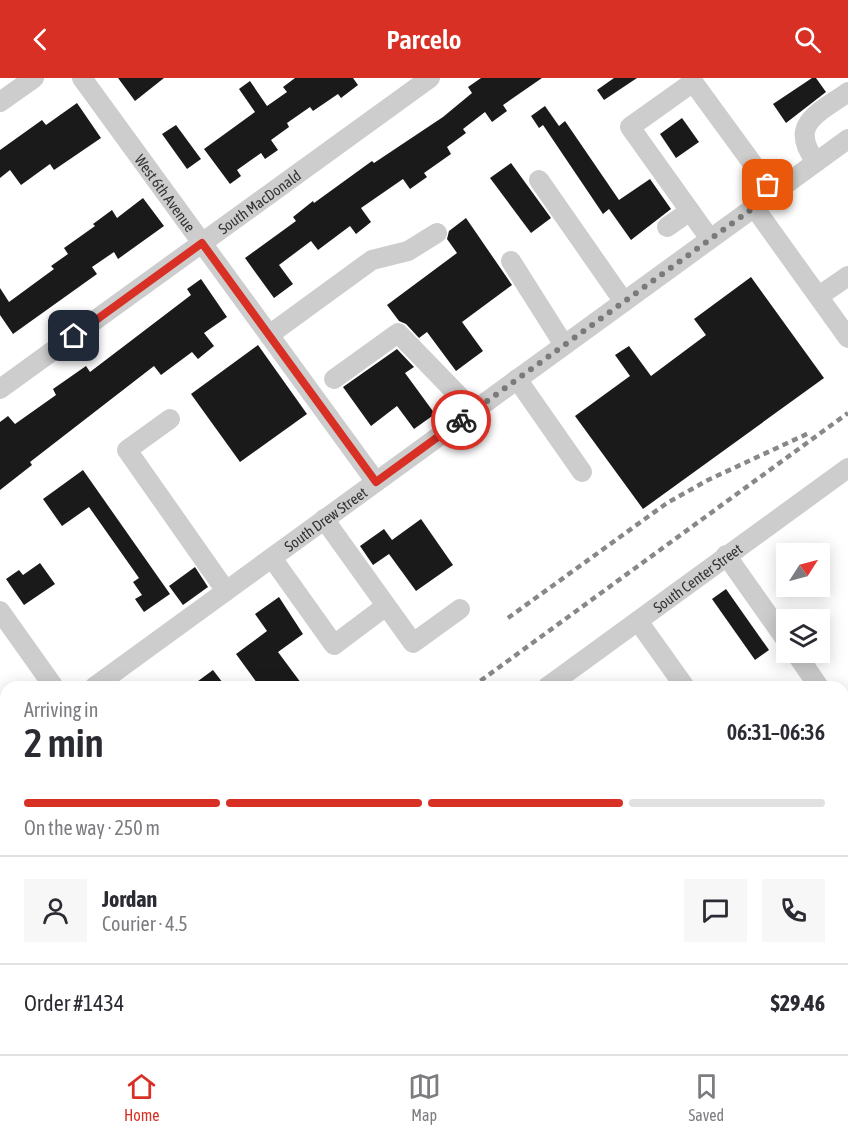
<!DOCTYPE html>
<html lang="en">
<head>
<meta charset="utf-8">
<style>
	:root { --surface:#fff; --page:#f7f7f7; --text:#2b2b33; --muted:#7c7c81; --line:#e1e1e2; --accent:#d93025 }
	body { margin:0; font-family:"Asap Condensed",sans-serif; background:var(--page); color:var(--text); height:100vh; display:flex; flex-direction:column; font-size:22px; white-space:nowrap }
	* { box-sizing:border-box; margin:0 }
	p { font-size:20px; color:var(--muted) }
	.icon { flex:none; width:33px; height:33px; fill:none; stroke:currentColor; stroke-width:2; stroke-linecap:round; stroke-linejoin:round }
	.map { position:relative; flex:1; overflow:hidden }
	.details { position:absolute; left:0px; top:603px; width:849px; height:374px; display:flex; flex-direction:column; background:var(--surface); border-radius:18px 18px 0 0; box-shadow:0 3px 15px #0003 }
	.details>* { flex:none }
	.needle { width:39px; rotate:54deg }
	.tools { position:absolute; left:776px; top:465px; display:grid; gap:12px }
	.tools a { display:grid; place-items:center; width:54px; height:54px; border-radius:0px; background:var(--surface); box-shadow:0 3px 15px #0003; font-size:30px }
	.pin { position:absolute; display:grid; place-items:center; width:51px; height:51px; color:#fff; margin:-26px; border-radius:12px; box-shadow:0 3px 9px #0006 }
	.courier { position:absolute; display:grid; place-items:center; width:60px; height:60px; margin:-30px; border:4px solid #d93025; border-radius:50%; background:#fff; color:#222; box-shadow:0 2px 8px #0007 }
	.head em { font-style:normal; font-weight:600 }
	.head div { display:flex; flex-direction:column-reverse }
	.head { display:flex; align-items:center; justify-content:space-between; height:102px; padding:0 24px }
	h1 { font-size:39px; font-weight:600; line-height:45px }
	.bar { display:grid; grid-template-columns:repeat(4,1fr); gap:9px 6px; align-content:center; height:72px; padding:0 24px }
	.bar i { height:8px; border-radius:4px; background:var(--line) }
	.bar .active { background:var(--accent) }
	.bar p { grid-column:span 4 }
	.line { display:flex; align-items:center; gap:15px; padding:0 24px; border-top:2px solid var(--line) }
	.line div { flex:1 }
	.round { display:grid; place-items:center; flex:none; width:63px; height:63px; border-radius:0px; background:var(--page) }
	header { display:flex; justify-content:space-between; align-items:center; height:78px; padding:0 24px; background:var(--accent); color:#fff; font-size:27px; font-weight:600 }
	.menu { display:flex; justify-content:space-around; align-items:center; height:84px; border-top:2px solid var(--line); background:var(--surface); font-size:16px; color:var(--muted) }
	.menu a { display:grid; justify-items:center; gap:3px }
	.menu .active { color:var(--accent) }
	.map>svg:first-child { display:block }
	.building { fill:#1a1a1a }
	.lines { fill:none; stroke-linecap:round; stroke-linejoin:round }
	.minor { stroke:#cdcdcd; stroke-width:20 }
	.rail { stroke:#888; stroke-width:4.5; stroke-dasharray:6 4.5; stroke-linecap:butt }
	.done { stroke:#7a7a7a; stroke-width:6; stroke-dasharray:0 10.8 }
	.route { stroke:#d93025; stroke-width:8 }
	.labels { text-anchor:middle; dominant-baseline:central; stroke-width:6; stroke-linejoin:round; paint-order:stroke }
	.street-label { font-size:15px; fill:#333; stroke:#fff }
</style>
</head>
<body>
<header><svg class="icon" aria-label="back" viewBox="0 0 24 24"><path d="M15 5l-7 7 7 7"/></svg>Parcelo<svg class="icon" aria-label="search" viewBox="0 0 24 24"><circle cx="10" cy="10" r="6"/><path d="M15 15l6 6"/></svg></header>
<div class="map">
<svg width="848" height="976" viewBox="0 0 848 976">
	<rect width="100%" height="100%" fill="#fff"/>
	<g class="building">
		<path d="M 118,0 L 164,0 L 135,23 Z"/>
		<path d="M 295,0 L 353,0 L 358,7 L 341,20 L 338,16 L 313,33 L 310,29 L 287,45 L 289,49 L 271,62 L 278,72 L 265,81 L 261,75 L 237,92 L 241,98 L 230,106 L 204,71 L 255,34 L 239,11 L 250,3 L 267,28 L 287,14 L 283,9 Z"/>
		<path d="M 481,0 L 542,0 L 503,27 L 507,33 L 492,44 L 485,34 L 463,51 L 466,55 L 447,69 L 451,76 L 424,95 L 427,99 L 410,111 L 403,101 L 361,130 L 371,144 L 356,156 L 350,148 L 318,172 L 311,163 L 279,187 L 293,206 L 274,220 L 245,180 L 296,143 L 293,139 L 313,123 L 314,125 L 372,83 L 374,85 L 443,39 L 472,15 L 468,9 Z"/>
		<path d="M 614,0 L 637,0 L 604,22 L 597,12 Z"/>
		<path d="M 812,0 L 816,0 L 826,14 L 786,45 L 773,26 Z"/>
		<path d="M 77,25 L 101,60 L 54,92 L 50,86 L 21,107 L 10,92 L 0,100 L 0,72 L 42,42 L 46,47 Z"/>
		<path d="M 545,28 L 559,48 L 565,43 L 619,122 L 650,101 L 671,131 L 631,162 L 609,131 L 603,136 L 543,47 L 539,50 L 531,38 Z"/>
		<path d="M 682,40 L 699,64 L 676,80 L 660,56 Z"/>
		<path d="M 176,47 L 201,81 L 187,91 L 162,56 Z"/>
		<path d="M 511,85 L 551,140 L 531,155 L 490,100 Z"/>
		<path d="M 143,120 L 164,148 L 118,181 L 114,174 L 92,189 L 97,196 L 13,256 L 0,237 L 0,210 L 9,224 L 54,191 L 51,188 L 68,176 L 64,170 L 95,148 L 93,146 L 112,132 L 117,140 Z"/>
		<path d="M 466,140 L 512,207 L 462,244 L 483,273 L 456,293 L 427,254 L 419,260 L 406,246 L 399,243 L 387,227 L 457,175 L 447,161 L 449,153 Z"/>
		<path d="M 751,199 L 824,300 L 643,431 L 575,338 L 630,298 L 615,277 L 629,268 L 651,298 L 706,257 L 694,241 Z"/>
		<path d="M 201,201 L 227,239 L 204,255 L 214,268 L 198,281 L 192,274 L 161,297 L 154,288 L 30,384 L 32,387 L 0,412 L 0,344 L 8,338 L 15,346 L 56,317 L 53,311 L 86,288 L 90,294 L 191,217 L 187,211 Z"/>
		<path d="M 258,267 L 307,336 L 240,384 L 191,316 Z"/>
		<path d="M 397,271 L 414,289 L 405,295 L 435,336 L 414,351 L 397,328 L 371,348 L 343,309 Z"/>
		<path d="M 83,392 L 170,516 L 144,534 L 135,521 L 142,517 L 133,504 L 139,500 L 89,429 L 62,448 L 43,421 Z"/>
		<path d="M 421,441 L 453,487 L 416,513 L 389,476 L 373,487 L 360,468 L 384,451 L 392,462 Z"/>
		<path d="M 40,485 L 55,506 L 24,527 L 6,501 L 19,492 L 23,497 Z"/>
		<path d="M 195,489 L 208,509 L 183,527 L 169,508 Z"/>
		<path d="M 726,511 L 769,572 L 755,582 L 712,521 Z"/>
		<path d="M 279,519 L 303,556 L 278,574 L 304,609 L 260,609 L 236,576 L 267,553 L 255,536 Z"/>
		<path d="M 213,592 L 226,609 L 190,609 Z"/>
	</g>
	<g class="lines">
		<g class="minor">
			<path id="s1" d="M 82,0 L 376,404"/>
			<path d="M 0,24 L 34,0"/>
			<path d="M 816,84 C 787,46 819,35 848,14"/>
			<path d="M 539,102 L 624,224"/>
			<path d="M 754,129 L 848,260"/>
			<path d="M 690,133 L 630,49 L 693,4 L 774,115"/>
			<path d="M 667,149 L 690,133 L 710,161"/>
			<path d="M 511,183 L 564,267"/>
			<path d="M 819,218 L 848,198"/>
			<path d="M 269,257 L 372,182 L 408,173 L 437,155"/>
			<path d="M 334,301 L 398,255 L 459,318 L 471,335"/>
			<path d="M 517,301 L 582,394"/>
			<path id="s2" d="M 0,311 L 430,0"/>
			<path d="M 170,341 L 127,372 L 226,513"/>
			<path d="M 324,441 L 413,565 L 460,531"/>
			<path d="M 726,477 L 786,562"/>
			<path d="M 272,480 L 334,567 L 386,528"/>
			<path d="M 0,533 L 54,609"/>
			<path d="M 638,543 L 685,609"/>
			<path d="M 795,574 L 819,609"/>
			<path id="s3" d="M 94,609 L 848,61"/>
			<path id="s4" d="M 547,609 L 848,390"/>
			<path d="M 843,642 L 848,649"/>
			<path d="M 0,678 L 6,673"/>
			<path d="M 0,763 L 6,771"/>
			<path d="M 843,829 L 848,836"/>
			<path d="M 843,854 L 848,851"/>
			<path d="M 812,970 L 816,976"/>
			<path d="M 40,976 L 47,970"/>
			<path d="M 349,976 L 356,970"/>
		</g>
		<g class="rail">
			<path d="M 508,540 L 667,425 L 708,402 L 809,355"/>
			<path d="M 472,609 L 848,335"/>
			<path d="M 0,953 L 6,949"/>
		</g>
	</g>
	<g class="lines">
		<path class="done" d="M 461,342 L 774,115 L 768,107"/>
		<path class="route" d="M 74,258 L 202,165 L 376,404 L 461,342"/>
	</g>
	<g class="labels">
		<g class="street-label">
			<text stroke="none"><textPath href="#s1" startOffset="142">West 6th Avenue</textPath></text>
			<text stroke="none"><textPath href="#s2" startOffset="320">South MacDonald</textPath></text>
			<text stroke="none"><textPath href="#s3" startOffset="286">South Drew Street</textPath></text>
			<text stroke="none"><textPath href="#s4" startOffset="186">South Center Street</textPath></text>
		</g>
	</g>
</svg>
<div class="tools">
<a><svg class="needle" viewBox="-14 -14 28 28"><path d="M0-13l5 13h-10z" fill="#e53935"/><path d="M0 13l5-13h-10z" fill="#7c7c81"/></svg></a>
<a><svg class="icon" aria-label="layers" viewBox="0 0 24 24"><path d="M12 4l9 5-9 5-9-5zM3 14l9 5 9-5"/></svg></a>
</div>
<div class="pin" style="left:768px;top:107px;background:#ea580c"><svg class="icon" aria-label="bag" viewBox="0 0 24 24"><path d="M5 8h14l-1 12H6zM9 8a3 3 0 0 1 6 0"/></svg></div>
<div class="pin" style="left:74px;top:258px;background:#1f2937"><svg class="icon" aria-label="home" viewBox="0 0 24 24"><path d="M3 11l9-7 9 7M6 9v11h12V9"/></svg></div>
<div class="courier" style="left:461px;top:342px"><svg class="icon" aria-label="bike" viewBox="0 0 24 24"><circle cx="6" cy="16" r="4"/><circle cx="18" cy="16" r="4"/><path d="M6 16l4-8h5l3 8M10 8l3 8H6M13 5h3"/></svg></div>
<section class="details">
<div class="head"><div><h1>2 min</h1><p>Arriving in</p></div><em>06:31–06:36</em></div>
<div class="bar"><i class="active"></i><i class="active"></i><i class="active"></i><i></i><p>On the way · 250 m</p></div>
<div class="line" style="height:108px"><a class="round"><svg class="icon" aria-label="person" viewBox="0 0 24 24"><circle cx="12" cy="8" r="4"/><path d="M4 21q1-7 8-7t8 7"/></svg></a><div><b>Jordan</b><p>Courier · 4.5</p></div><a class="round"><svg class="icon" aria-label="chat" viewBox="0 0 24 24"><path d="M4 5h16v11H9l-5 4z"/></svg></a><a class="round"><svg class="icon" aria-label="phone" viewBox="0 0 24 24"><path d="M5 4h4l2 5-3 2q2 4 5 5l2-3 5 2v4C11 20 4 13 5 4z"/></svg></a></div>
<div class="line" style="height:78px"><div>Order #1434</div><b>$29.46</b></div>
</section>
</div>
<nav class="menu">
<a class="active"><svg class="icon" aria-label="home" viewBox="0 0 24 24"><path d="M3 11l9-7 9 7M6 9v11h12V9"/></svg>Home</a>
<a><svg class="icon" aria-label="map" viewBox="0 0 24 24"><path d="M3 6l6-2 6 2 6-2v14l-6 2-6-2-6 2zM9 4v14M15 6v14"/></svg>Map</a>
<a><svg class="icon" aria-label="saved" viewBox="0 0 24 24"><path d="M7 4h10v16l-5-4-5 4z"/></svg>Saved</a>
</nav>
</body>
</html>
